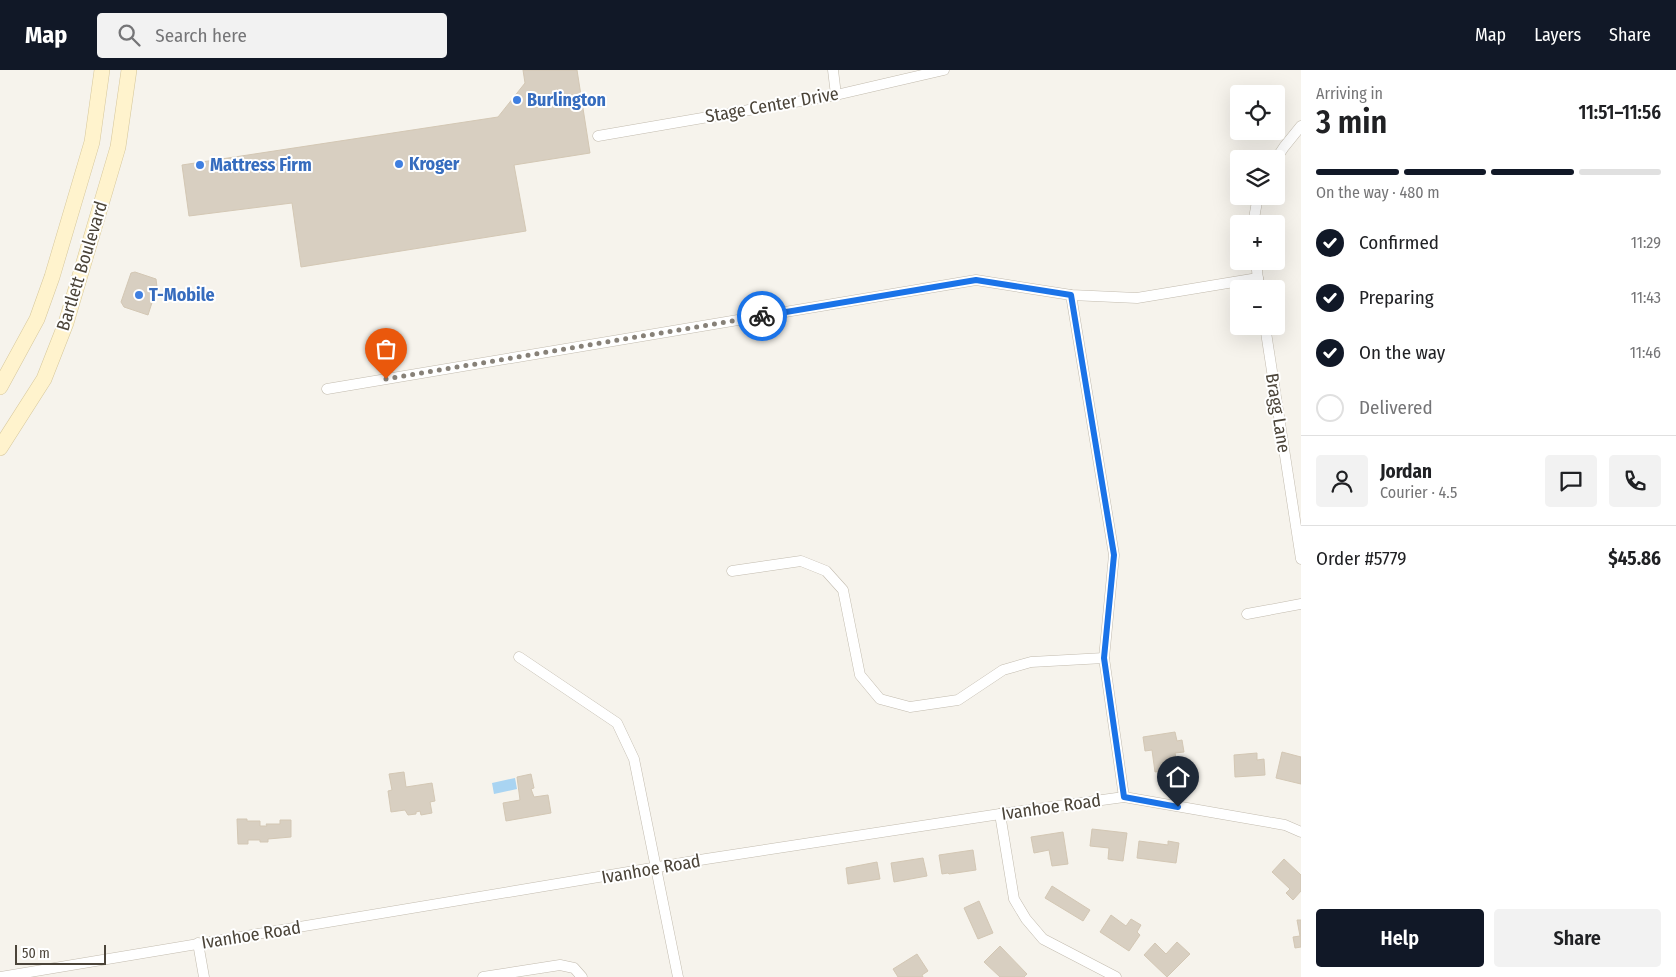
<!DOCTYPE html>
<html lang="en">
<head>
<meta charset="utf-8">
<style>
	:root { --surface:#fff; --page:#f2f2f2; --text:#202124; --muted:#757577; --line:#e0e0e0; --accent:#111827 }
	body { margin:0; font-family:"Fira Sans Condensed",sans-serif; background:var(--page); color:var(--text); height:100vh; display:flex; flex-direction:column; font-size:19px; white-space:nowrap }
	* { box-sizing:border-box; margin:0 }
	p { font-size:16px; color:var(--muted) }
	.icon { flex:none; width:28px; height:28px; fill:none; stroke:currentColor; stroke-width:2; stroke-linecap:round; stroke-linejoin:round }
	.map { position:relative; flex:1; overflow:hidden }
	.sheet { display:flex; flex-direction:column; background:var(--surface); width:375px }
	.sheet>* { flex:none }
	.fabs { position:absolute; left:1230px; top:15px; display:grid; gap:10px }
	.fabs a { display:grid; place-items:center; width:55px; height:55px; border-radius:5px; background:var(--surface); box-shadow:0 5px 20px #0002; font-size:25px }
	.scale { position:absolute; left:15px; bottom:12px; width:91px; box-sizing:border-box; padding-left:5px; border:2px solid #4b4439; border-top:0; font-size:14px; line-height:18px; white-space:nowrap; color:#4b4439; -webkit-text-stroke:4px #fff; paint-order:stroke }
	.pin { position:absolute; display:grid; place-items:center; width:42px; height:42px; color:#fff; margin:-51px -21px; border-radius:50% 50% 50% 0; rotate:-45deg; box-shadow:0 0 5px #0007 }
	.pin .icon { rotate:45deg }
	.courier { position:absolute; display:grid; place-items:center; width:50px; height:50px; margin:-25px; border:4px solid #1a73e8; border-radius:50%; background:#fff; color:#222; box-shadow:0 1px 6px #0007 }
	.headline em { font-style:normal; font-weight:600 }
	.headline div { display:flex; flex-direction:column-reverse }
	.headline { display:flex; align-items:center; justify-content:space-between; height:85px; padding:0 15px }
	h1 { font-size:32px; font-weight:600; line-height:38px }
	.bar { display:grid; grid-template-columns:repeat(4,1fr); gap:8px 5px; align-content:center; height:60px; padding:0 15px }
	.bar i { height:6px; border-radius:4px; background:var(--line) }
	.bar .current { background:var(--accent) }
	.bar p { grid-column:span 4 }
	.line { display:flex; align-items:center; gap:12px; padding:0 15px; border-top:1px solid var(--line) }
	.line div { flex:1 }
	.round { display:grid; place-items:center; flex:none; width:52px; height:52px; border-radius:5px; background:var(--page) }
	ol { padding:0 15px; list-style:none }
	li { display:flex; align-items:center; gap:15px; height:55px }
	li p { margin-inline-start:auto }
	li .icon { padding:5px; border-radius:50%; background:var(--accent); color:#fff; stroke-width:4 }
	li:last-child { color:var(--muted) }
	li i { width:28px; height:28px; border:2px solid var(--line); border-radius:50% }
	.button { display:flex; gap:10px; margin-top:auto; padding:10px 15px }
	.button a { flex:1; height:58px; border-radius:5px; background:var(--accent); color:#fff; font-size:20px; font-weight:600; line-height:58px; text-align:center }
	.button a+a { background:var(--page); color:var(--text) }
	header { display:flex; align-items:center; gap:30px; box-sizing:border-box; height:70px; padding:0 25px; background:var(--accent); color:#fff }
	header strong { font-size:24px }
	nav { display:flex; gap:28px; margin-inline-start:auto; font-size:18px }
	.search { width:350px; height:45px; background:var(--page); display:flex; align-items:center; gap:12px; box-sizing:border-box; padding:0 18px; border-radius:5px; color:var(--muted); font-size:19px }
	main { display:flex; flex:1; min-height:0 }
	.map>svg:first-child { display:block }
	.water { fill:#a9d4f2 }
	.building { fill:#d8cfc1; stroke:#d3c7b4 }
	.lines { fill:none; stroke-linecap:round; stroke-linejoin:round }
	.street-casing { stroke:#c2bbae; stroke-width:11 }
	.secondary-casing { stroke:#d6c79b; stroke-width:16 }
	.street { stroke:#fff; stroke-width:10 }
	.secondary { stroke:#fff3cd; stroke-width:15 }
	.done { stroke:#878178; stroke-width:5; stroke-dasharray:0 9 }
	.route { stroke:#1a73e8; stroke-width:6 }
	.shop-dot { fill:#3f7fe0; stroke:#fff; stroke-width:2 }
	.labels { text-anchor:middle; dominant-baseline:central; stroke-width:4; stroke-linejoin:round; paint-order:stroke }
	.shop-label { font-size:18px; font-weight:bold; fill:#366cbe; stroke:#fff; text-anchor:start }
	.street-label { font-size:18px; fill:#4b4439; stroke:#fff }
</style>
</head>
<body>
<header>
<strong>Map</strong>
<div class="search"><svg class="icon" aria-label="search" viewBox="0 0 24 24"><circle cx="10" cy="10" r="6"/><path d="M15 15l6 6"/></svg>Search here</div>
<nav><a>Map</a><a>Layers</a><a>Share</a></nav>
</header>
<main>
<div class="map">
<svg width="1301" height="907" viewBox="0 0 1301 907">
	<rect width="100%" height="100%" fill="#f6f3ec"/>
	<path class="water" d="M 515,708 L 517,719 L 494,724 L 492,713 Z"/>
	<g class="building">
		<path d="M 523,0 L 577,0 L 590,83 L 514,95 L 526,161 L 301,197 L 292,133 L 189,146 L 182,95 L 498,47 L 525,13 Z"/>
		<path d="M 135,202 L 156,209 L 157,217 L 148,245 L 124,237 L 121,232 L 131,203 Z"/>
		<path d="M 1175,662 L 1177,671 L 1182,670 L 1184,682 L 1175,683 L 1178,698 L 1155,702 L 1152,680 L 1145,681 L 1143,667 Z"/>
		<path d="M 1282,682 L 1301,687 L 1301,714 L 1276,708 Z"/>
		<path d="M 1257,683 L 1257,690 L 1264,689 L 1265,705 L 1235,707 L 1234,685 Z"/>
		<path d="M 404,702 L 406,717 L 432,713 L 435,731 L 430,732 L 432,743 L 421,745 L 420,741 L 416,742 L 416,744 L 408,745 L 405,740 L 391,742 L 388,721 L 392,720 L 389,704 Z"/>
		<path d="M 531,704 L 534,718 L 531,719 L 534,727 L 548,725 L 551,743 L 506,751 L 503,733 L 520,730 L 517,707 Z"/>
		<path d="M 237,749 L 247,749 L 247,751 L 260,751 L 260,756 L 267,756 L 266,754 L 280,754 L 280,750 L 291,750 L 291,767 L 268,769 L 268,772 L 260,772 L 260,770 L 248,770 L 248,774 L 238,774 Z"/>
		<path d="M 1092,759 L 1127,763 L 1123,791 L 1108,789 L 1109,778 L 1090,776 Z"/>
		<path d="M 1063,762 L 1068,794 L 1052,796 L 1049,780 L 1034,783 L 1031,767 Z"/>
		<path d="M 1139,771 L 1168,775 L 1168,771 L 1179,773 L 1176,793 L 1137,788 Z"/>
		<path d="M 973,780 L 976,800 L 949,804 L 948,803 L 942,804 L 939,785 Z"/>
		<path d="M 923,788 L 927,806 L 894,812 L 891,793 Z"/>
		<path d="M 1284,789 L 1301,805 L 1301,821 L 1293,830 L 1286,823 L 1290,819 L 1272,802 Z"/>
		<path d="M 877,792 L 880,809 L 848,814 L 846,798 Z"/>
		<path d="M 1052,816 L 1090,840 L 1083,851 L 1045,828 Z"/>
		<path d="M 979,831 L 993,863 L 978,869 L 964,838 Z"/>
		<path d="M 1111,845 L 1126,856 L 1131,849 L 1141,855 L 1137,862 L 1140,865 L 1129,881 L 1100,862 Z"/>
		<path d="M 1297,850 L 1301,850 L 1301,877 L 1295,878 L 1293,867 L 1300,866 Z"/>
		<path d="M 1177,872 L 1190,884 L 1167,907 L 1144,885 L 1155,873 L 1166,884 Z"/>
		<path d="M 1000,876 L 1027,904 L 1024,907 L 1000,907 L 984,892 Z"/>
		<path d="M 917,884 L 928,901 L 922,905 L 923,907 L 898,907 L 893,899 Z"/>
	</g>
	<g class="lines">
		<g class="street-casing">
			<g id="street">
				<path d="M 833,0 L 836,25"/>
				<path d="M 598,66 L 836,25 L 944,0"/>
				<path d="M 1276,89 L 1284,77 L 1301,56"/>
				<path d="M 1253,154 L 1258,126"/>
				<path d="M 1256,191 L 1259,219"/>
				<path d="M 1071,225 L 1114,485 L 1104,588 L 1124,727"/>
				<path d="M 1265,256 L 1301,489"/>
				<path d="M 327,319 L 976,210 L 1071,225 L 1137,228 L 1258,208"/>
				<path d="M 732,501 L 801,491 L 826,501 L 843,520 L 860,605 L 880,629 L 910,637 L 958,630 L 1003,600 L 1031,592 L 1104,588"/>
				<path d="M 1247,544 L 1301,534"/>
				<path d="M 519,587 L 617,653 L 634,689 L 678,907"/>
				<path d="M 1000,744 L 1014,829 L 1026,849 L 1043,869 L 1116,907"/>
				<path d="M 198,873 L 204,907"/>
				<path d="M 0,907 L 706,789 L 1000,744 L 1124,727 L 1285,755 L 1301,762"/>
				<path d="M 483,907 L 560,895 L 574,898 L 582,907"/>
			</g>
		</g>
		<g class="secondary-casing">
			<g id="secondary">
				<path d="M 0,317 L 37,249 L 52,207 L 92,72 L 102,0"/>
				<path d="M 0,378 L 44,309 L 66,253 L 118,77 L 129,0"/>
			</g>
		</g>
		<use href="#street" class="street"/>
		<use href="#secondary" class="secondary"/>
	</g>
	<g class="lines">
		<path class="done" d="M 386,309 L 762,246"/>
		<path class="route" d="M 762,246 L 976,210 L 1071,225 L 1114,485 L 1104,588 L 1124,727 L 1178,737"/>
	</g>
	<g class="shop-dot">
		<circle cx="517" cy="30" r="5"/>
		<circle cx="399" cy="94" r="5"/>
		<circle cx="200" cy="95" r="5"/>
		<circle cx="139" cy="225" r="5"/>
	</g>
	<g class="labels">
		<g class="shop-label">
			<text x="527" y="30">Burlington</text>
			<text x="409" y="94">Kroger</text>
			<text x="210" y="95">Mattress Firm</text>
			<text x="149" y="225">T-Mobile</text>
		</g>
		<g class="street-label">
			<text transform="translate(772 35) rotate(-10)">Stage Center Drive</text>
			<text transform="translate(82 196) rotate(-73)">Bartlett Boulevard</text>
			<text transform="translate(1278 343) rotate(81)">Bragg Lane</text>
			<text transform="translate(1051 737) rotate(-8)">Ivanhoe Road</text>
			<text transform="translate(651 799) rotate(-10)">Ivanhoe Road</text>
			<text transform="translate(251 865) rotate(-9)">Ivanhoe Road</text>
		</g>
	</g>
</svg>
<div class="fabs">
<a><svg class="icon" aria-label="locate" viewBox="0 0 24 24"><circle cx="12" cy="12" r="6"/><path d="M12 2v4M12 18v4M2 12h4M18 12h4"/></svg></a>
<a><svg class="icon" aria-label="layers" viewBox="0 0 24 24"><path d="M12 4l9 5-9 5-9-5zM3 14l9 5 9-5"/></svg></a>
<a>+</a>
<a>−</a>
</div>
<div class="scale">50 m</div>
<div class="pin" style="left:386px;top:309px;background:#ea580c"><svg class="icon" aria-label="bag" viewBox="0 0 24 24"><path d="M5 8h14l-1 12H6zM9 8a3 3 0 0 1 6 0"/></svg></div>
<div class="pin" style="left:1178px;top:737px;background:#1f2937"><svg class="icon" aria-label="home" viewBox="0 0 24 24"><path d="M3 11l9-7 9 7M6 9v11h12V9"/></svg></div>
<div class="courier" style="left:762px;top:246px"><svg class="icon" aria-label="bike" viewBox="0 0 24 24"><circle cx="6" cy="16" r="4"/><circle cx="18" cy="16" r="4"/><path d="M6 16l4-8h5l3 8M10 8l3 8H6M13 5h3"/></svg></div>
</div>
<section class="sheet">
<div class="headline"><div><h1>3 min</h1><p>Arriving in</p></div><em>11:51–11:56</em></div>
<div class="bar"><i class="current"></i><i class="current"></i><i class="current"></i><i></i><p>On the way · 480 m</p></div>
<ol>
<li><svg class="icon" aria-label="check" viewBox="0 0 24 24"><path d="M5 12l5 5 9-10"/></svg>Confirmed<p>11:29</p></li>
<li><svg class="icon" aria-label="check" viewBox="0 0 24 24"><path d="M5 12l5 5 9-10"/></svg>Preparing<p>11:43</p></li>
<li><svg class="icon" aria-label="check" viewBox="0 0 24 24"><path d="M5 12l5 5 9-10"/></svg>On the way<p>11:46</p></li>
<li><i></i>Delivered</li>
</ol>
<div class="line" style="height:90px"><a class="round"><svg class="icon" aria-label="person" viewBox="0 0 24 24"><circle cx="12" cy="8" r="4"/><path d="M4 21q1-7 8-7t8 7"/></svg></a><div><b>Jordan</b><p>Courier · 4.5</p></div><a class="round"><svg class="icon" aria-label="chat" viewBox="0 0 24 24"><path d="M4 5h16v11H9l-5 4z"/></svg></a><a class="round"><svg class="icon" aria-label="phone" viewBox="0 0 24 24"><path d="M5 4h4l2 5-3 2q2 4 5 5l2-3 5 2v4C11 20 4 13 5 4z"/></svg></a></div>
<div class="line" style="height:65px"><div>Order #5779</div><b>$45.86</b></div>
<div class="button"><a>Help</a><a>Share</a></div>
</section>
</main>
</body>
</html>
